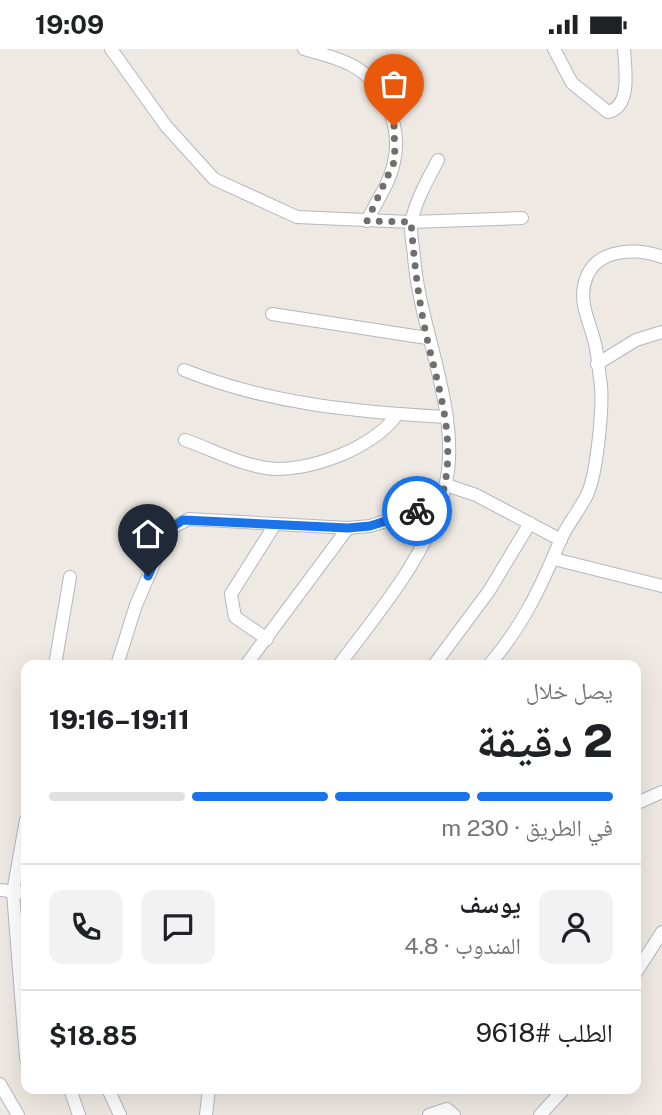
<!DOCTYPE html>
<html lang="ar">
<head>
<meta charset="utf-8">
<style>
	:root { --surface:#fff; --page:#f2f2f2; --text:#202124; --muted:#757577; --line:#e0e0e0; --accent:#1a73e8 }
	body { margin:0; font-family:"Public Sans","Noto Naskh Arabic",sans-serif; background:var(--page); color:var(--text); direction:rtl; height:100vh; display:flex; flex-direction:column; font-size:26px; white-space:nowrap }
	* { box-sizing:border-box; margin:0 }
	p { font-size:23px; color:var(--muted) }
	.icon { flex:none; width:38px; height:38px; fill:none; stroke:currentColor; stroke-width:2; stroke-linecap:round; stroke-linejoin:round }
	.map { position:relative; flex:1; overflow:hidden; direction:ltr }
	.side { position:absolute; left:21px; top:611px; width:620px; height:434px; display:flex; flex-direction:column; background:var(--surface); border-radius:14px; box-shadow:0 7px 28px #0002; direction:rtl }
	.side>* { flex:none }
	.pin { position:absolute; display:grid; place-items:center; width:60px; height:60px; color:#fff; margin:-72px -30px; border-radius:50% 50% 50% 0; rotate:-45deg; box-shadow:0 0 7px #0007 }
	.pin .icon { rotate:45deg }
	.courier { position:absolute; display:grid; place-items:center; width:70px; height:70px; margin:-35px; border:5px solid #1a73e8; border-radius:50%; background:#fff; color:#222; box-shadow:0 2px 9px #0007 }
	.overview em { font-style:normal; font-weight:800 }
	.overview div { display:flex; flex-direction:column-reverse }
	.overview { display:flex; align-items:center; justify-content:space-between; height:119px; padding:0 28px }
	h1 { font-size:46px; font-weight:800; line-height:52px }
	.bar { display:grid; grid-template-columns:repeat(4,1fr); gap:10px 7px; align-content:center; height:84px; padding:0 28px }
	.bar i { height:9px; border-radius:5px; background:var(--line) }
	.bar .selected { background:var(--accent) }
	.bar p { grid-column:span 4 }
	.line { display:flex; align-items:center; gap:18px; padding:0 28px; border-top:2px solid var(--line) }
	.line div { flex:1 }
	.round { display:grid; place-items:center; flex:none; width:74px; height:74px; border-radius:14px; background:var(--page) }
	.status { display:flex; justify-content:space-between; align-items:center; height:49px; padding:0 35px; background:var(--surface); direction:ltr }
	.status svg { height:19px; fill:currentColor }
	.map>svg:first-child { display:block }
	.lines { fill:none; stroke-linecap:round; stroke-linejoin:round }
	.minor-casing { stroke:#b5b7c0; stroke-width:14 }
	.minor { stroke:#fff; stroke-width:12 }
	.done { stroke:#716f6d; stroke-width:7; stroke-dasharray:0 12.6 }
	.route { stroke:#1a73e8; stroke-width:9 }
</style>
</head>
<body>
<div class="status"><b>19:09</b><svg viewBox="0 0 49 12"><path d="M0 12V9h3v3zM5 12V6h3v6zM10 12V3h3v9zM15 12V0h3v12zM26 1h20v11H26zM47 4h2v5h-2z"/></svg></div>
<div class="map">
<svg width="662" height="1066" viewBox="0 0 662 1066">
	<rect width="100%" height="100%" fill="#eee9e2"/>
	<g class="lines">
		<g class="minor-casing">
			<g id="minor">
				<path d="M 111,0 L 166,77 L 214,130 L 297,168 L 411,173 L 522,169"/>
				<path d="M 304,0 C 321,5 340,9 355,18 C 385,36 402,79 394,113 C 390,134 376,153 367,172"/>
				<path d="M 554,0 L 572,34 L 608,63 C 632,58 625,19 624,0"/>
				<path d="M 272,265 L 427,289"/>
				<path d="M 597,315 L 636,291 L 662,283"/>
				<path d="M 184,321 C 269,355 356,363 446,368"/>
				<path d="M 185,391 C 211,400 239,415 266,419 C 306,425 373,399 396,367"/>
				<path d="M 446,436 L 476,446 L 561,491"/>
				<path d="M 554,510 L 662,537"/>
				<path d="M 267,590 L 235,568 L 231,545 L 274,477"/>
				<path d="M 55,616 L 70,528"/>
				<path d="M 117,616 L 136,556 L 169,480 L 189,470 L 348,479 L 370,477 L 440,454"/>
				<path d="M 246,616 L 348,479"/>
				<path d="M 339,616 C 380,561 428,507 445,438 C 463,367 419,280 414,207 C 413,195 409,181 412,170 C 417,149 428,130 438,111"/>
				<path d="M 434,616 L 489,542 L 530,474"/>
				<path d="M 489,616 C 522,578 541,538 560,492 C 567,476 579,462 587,446 C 597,425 603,360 601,336 C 599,324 598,310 596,299 C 591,273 576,253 587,227 C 599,199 638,199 662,208"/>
				<path d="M 635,755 L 662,743"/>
				<path d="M 26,771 L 13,843 L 26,1010"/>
				<path d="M 0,841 L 26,844"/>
				<path d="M 635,925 L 662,883"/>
				<path d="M 0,1035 L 18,1066"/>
				<path d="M 70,1040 L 79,1066"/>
				<path d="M 108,1040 L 120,1066"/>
				<path d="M 206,1066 L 209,1040"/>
				<path d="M 429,1066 L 447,1060 L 454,1066"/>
				<path d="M 540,1066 L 564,1040"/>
			</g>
		</g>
		<use href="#minor" class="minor"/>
	</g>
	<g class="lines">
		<path class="done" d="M 394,77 L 395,111 L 367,172 L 411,173 C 414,211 418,248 426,285 C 439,343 459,395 440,454 L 417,462"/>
		<path class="route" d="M 148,527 L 169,480 L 183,471 L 348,479 L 370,477 L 417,462"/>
	</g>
</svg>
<div class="pin" style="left:394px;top:77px;background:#ea580c"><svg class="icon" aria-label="bag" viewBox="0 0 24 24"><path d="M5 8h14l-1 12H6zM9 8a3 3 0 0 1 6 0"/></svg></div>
<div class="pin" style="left:148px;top:527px;background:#1f2937"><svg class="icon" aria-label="home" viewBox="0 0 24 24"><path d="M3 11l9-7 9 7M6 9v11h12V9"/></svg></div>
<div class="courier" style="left:417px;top:462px"><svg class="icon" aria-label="bike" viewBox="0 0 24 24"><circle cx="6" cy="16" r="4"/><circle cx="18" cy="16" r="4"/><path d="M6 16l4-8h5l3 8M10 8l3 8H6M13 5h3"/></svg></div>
<section class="side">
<div class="overview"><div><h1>2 دقيقة</h1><p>يصل خلال</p></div><em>19:11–19:16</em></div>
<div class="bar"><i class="selected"></i><i class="selected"></i><i class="selected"></i><i></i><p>في الطريق · 230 m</p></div>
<div class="line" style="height:126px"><a class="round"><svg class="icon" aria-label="person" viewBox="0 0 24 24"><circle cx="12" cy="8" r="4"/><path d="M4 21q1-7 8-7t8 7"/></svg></a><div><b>يوسف</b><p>المندوب · 4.8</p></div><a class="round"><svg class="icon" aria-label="chat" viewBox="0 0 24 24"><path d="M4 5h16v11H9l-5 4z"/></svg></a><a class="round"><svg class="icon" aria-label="phone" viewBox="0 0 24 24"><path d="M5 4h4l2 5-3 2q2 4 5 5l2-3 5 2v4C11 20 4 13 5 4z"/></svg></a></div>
<div class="line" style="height:91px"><div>الطلب #9618</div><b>$18.85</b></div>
</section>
</div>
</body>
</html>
